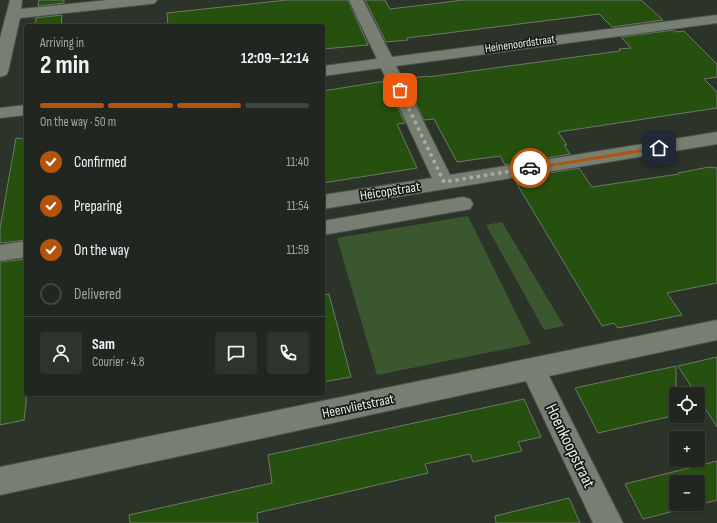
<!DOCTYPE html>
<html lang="en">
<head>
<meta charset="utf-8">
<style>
	:root { --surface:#212720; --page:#2d332d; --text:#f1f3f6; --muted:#a2a5a5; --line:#3e443e; --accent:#b45309 }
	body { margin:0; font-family:"Sofia Sans Condensed",sans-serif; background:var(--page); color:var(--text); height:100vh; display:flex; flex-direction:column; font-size:15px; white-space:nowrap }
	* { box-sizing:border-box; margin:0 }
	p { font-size:13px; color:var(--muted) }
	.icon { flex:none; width:22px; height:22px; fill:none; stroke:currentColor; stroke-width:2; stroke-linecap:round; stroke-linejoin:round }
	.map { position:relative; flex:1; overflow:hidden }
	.drawer { position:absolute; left:24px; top:24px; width:301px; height:372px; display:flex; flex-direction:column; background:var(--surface); border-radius:4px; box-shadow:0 1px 3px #0004,0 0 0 1px var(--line) }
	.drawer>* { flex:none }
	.buttons { position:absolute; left:669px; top:387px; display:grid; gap:8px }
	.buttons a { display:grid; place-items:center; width:36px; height:36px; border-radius:4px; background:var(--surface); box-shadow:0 1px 3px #0004,0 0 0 1px var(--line); font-size:20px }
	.pin { position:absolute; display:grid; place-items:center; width:34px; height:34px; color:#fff; margin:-17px; border-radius:8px; box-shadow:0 2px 6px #0006 }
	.courier { position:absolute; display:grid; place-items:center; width:40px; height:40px; margin:-20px; border:3px solid #b45309; border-radius:50%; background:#fff; color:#222; box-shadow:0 1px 5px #0007 }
	.headline em { font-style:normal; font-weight:700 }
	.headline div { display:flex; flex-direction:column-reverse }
	.headline { display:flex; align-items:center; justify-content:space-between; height:68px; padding:0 16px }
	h1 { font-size:26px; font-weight:700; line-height:30px }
	.bar { display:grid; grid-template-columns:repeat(4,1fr); gap:6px 4px; align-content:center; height:48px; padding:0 16px }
	.bar i { height:5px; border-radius:3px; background:var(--line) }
	.bar .active { background:var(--accent) }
	.bar p { grid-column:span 4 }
	.line { display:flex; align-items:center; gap:10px; padding:0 16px; border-top:1px solid var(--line) }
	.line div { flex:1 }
	.round { display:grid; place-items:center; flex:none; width:42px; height:42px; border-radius:4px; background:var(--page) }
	ol { padding:0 16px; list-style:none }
	li { display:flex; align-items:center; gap:12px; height:44px }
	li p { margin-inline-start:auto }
	li .icon { padding:4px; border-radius:50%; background:var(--accent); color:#fff; stroke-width:4 }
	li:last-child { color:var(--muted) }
	li i { width:22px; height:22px; border:2px solid var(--line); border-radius:50% }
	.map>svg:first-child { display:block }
	.green { fill:#3b572f }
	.building { fill:#25500e; stroke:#6f776b; fill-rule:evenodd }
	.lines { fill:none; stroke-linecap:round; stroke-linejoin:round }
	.street-casing { stroke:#4c5149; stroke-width:2 }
	.street { fill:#777f73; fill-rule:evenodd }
	.route { fill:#b45309 }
	.done { stroke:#a6aca4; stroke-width:4; stroke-dasharray:0 7.2 }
	.labels { text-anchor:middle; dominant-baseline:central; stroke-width:3.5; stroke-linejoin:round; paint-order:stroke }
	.far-street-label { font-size:12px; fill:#e8ece6; stroke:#171a16 }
	.street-label { font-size:14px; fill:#e8ece6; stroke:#171a16 }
	.near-street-label { font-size:17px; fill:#e8ece6; stroke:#171a16 }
</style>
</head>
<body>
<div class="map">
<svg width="717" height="523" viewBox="0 0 717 523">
	<rect width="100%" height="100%" fill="#2c342a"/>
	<g class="green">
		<path d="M 468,216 L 531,344 L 377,375 L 337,238 Z"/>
		<path d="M 502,222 L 564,326 L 544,330 L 486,225 Z"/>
	</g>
	<g class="building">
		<path d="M 39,0 L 64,0 L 64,3 L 38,6 Z"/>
		<path d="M 287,0 L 348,0 L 368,45 L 323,49 L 323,26 L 168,26 L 167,13 Z"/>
		<path d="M 365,0 L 385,0 L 390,9 L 464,0 L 641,0 L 663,20 L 612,27 L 599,14 L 407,38 L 408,40 L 386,42 Z"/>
		<path d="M 62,15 L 61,26 L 35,26 L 36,18 Z"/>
		<path d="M 674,30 L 676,32 L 684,31 L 717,64 L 717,77 L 704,79 L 717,92 L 717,108 L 558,132 L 567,145 L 564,145 L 570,154 L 505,165 L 500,156 L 457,162 L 434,119 L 424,120 L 404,79 L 427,76 L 428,77 L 620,51 L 619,49 L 631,48 L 621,37 Z"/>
		<path d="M 385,81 L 405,123 L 397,124 L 417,168 L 323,183 L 323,158 L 325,158 L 323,151 L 323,91 Z"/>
		<path d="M 16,138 L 26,139 L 26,240 L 0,243 L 0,228 Z"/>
		<path d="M 709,167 L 717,168 L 717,283 L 667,293 L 682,315 L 618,328 L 614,323 L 602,326 L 514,179 L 579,168 L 592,187 L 679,174 L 678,173 Z"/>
		<path d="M 26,259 L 26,404 L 24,420 L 0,425 L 0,262 Z"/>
		<path d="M 329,294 L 351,377 L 323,382 L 323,295 Z"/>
		<path d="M 717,357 L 717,427 L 698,397 L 698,394 L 696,394 L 678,366 Z"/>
		<path d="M 676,366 L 676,415 L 598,433 L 575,388 Z"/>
		<path d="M 524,399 L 541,437 L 518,442 L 522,451 L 473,462 L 470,454 L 425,464 L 428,473 L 257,513 L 258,523 L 130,523 L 129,515 L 272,483 L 268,455 Z"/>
		<path d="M 717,461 L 717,500 L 643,519 L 625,484 ZM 676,482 L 698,482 L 698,504 L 676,504 Z"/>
		<path d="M 569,498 L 580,523 L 496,523 L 495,516 Z"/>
	</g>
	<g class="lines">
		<g class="street-casing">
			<g id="street">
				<path d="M 10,0 L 22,0 L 21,9 L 108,0 L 157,0 L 155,3 L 150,4 L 20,18 L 8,72 L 6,75 L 0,77 L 0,38 Z"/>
				<path d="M 349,0 L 363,0 L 392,57 L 717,15 L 717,23 L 396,66 L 450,175 L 717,132 L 717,144 L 323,209 L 323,195 L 432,178 L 381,68 L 323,76 L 323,66 L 377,59 Z"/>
				<path d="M 26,105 L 26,115 L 0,118 L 0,108 Z"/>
				<path d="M 463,197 L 470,199 L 473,204 L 470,209 L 323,235 L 323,221 Z"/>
				<path d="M 26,241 L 26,257 L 0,261 L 0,245 Z"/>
				<path d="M 717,320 L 717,340 L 549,376 L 623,523 L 593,523 L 526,381 L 0,495 L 0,467 Z"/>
			</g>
		</g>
		<use href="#street" class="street"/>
	</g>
	<path class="route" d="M 659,146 L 661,149 L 530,170 L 528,168 Z"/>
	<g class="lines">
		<path class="done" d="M 400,90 L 444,182 L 530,168"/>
	</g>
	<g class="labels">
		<g class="far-street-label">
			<text transform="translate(520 44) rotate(-8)">Heinenoordstraat</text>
		</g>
		<g class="street-label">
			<text transform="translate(390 191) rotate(-9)">Heicopstraat</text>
			<text transform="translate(358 406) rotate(-12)">Heenvlietstraat</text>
		</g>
		<g class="near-street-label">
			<text transform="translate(570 446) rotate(64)">Hoenkoopstraat</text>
		</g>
	</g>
</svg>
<div class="buttons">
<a><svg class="icon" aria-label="locate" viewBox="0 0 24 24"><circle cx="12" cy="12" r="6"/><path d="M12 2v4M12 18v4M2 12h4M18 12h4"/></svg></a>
<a>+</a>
<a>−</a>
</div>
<div class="pin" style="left:400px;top:90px;background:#ea580c"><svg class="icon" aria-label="bag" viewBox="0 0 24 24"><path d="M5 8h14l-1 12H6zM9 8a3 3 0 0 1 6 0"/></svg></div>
<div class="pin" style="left:659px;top:148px;background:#1f2937"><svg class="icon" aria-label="home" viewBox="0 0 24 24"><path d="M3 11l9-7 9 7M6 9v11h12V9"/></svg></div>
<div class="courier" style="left:530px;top:168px"><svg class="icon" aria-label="car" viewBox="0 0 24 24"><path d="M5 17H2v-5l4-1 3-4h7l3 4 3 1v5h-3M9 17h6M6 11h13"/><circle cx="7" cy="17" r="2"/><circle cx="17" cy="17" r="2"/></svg></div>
<section class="drawer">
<div class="headline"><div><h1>2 min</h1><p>Arriving in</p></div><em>12:09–12:14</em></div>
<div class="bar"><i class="active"></i><i class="active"></i><i class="active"></i><i></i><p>On the way · 50 m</p></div>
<ol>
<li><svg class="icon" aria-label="check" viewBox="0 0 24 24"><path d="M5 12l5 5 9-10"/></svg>Confirmed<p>11:40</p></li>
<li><svg class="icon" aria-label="check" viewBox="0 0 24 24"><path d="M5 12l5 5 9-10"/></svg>Preparing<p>11:54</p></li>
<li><svg class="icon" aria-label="check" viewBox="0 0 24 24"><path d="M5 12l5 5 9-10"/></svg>On the way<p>11:59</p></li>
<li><i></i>Delivered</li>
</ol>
<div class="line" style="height:72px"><a class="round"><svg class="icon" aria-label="person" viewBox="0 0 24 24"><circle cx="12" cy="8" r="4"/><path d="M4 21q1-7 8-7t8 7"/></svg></a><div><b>Sam</b><p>Courier · 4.8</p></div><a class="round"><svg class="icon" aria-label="chat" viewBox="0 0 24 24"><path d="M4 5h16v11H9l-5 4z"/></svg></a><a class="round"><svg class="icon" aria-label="phone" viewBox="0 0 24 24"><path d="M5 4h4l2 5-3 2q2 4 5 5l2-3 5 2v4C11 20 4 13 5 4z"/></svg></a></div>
</section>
</div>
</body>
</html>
